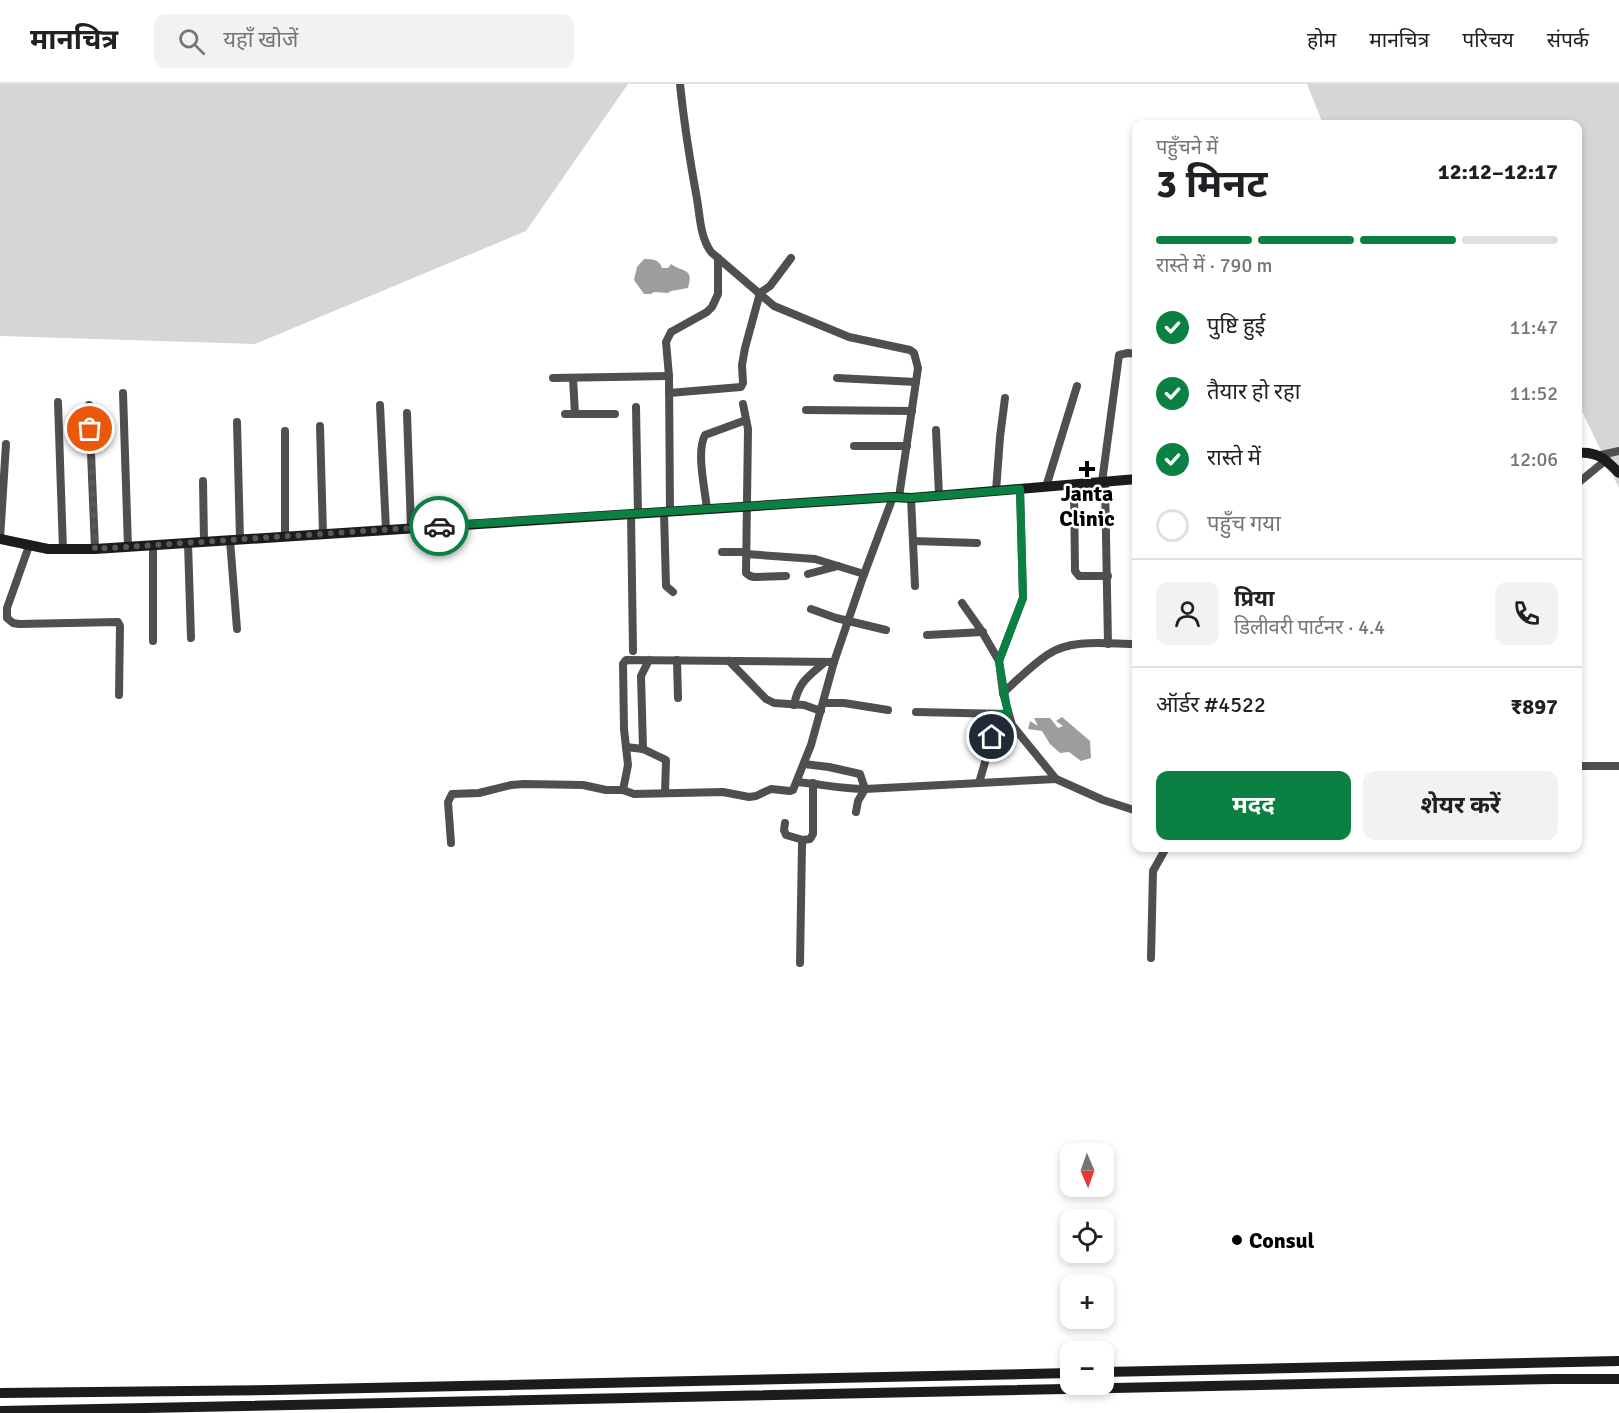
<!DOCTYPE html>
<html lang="hi">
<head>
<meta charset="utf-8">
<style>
	:root { --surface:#fff; --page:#f2f2f2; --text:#202124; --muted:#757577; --line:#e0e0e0; --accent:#0b8043 }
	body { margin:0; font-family:Signika,"Noto Sans Devanagari",sans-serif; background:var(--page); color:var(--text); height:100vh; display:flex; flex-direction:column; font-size:22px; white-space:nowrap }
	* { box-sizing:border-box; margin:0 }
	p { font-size:20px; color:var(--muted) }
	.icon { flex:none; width:33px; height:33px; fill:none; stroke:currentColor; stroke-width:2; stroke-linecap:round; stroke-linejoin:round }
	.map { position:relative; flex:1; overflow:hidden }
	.drawer { position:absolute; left:1132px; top:36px; width:450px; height:732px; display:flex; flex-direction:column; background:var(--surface); border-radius:12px; box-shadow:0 3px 9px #0003 }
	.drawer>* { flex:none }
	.needle { width:39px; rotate:178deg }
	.tools { position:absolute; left:1060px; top:1059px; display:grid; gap:12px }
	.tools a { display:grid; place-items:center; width:54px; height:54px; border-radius:12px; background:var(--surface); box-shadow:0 3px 9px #0003; font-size:30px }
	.pin { position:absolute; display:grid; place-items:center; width:51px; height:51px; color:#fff; margin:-26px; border:3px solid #fff; border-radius:50%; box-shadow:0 2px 6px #0007 }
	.courier { position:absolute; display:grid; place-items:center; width:60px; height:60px; margin:-30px; border:4px solid #0b8043; border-radius:50%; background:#fff; color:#222; box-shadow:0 2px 8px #0007 }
	.overview em { font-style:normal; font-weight:700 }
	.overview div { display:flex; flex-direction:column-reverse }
	.overview { display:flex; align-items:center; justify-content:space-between; height:102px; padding:0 24px }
	h1 { font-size:39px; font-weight:700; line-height:45px }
	.bar { display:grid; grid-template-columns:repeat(4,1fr); gap:9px 6px; align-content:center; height:72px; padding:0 24px }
	.bar i { height:8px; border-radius:4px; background:var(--line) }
	.bar .selected { background:var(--accent) }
	.bar p { grid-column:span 4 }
	.line { display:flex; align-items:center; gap:15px; padding:0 24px; border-top:2px solid var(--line) }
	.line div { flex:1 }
	.round { display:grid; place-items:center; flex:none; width:63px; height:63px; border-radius:12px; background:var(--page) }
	ol { padding:0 24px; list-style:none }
	li { display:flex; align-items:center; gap:18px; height:66px }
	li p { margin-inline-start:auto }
	li .icon { padding:6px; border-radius:50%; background:var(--accent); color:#fff; stroke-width:4 }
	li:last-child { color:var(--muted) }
	li i { width:33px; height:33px; border:3px solid var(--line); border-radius:50% }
	.button { display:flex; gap:12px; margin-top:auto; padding:12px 24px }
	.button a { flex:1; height:69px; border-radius:12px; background:var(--accent); color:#fff; font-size:24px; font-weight:700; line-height:69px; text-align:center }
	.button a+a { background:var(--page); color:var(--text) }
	header { display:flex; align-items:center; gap:36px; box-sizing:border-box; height:84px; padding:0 30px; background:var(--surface); border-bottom:2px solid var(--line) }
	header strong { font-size:28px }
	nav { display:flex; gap:33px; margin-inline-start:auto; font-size:21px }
	.search { width:420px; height:54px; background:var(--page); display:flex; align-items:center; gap:15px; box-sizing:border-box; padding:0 21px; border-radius:12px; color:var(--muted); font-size:22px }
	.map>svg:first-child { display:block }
	.green { fill:#d6d6d6 }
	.water { fill:#9d9d9d }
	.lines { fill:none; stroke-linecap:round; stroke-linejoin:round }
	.street { stroke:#4f4f4f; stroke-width:8 }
	.secondary { stroke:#1c1c1c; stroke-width:10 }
	.done { stroke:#595959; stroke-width:6; stroke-dasharray:0 10.8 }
	.route { stroke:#0b8043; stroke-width:8 }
	.poi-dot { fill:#000; stroke:#fff; stroke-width:2 }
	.labels { text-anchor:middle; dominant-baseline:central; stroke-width:5; stroke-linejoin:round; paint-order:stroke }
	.poi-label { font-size:22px; font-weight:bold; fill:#000; stroke:#fff }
</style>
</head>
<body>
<header>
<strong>मानचित्र</strong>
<div class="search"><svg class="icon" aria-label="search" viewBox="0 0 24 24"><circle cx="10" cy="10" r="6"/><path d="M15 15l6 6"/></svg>यहाँ खोजें</div>
<nav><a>होम</a><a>मानचित्र</a><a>परिचय</a><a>संपर्क</a></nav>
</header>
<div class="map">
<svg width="1619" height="1329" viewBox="0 0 1619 1329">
	<rect width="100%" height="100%" fill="#fff"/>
	<g class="green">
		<path d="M 0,0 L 628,0 L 526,147 L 255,260 L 0,252 Z"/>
		<path d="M 1307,0 L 1619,0 L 1619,404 L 1578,319 L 1578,40 L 1323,40 Z"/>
	</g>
	<g class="water">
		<path d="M 644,175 C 652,175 659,175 662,184 L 668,184 L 671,180 C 683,189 694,183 688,204 L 671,207 L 668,209 L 654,208 L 651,210 L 644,210 L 634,196 L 637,183 Z"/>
		<path d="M 1062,633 L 1090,657 L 1091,674 L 1081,677 L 1069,668 L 1060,669 L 1050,660 L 1042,647 L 1028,645 L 1030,637 L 1038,642 L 1034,634 L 1050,634 L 1058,644 L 1063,642 L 1056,637 Z"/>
	</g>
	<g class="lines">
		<g class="street">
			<path d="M 680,0 C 684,39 690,77 697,115 C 700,132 700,153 711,168 L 774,222 L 849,253 L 910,266 L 914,269 L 918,284 L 899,413"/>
			<path d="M 553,294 L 669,292"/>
			<path d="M 573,294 L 575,330 L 615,330"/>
			<path d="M 837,294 L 916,298"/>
			<path d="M 123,309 L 128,463"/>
			<path d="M 669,309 L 741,303 L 743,299 L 742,281 L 745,264 L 760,209 L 770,202 L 791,174"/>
			<path d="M 58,318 L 63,466"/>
			<path d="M 743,320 L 748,345 L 746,489 L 750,492 L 754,493 L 786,492"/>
			<path d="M 89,321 L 95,465"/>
			<path d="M 380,321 L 386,446"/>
			<path d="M 636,323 L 638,430"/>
			<path d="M 806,326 L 912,327"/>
			<path d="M 407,329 L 411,444"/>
			<path d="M 565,330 L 575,330"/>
			<path d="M 237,338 L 240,455"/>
			<path d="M 320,342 L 323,450"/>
			<path d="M 936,346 L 939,411"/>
			<path d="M 285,347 L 285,452"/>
			<path d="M 854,362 L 907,362"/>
			<path d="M 1601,371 L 1619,367"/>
			<path d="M 203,397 L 204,458"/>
			<path d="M 1102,398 L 1119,271 L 1128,269 L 1137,270"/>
			<path d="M 1105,398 L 1108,560"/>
			<path d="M 1578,399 L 1606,376"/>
			<path d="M 1074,401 L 1075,487 L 1079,492 L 1108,492"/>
			<path d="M 1046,403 L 1077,302"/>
			<path d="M 996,407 L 1000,353 L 1005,314"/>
			<path d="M 911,414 L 915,502"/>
			<path d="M 707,425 C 705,405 696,368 705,351 L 746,336"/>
			<path d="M 664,428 L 666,502 L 673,508"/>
			<path d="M 670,428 L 669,292 L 666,258 L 671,248 L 707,228 L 712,223 L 718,210 L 718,174"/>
			<path d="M 631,430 L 633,567"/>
			<path d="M 0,455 L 6,360"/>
			<path d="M 230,456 L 237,545"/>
			<path d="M 913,457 L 977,459"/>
			<path d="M 188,459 L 191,554"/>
			<path d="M 153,461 L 153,557"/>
			<path d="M 29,462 L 7,524 L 7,534 L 13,539 L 19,540 L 118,538 L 120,542 L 119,611"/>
			<path d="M 722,468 L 746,468"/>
			<path d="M 746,470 L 815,475 L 864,490"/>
			<path d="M 808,490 L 838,482"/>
			<path d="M 962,519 L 981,546 L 999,577 L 1003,609"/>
			<path d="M 811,525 L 836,534 L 886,546"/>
			<path d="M 927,551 L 983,548"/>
			<path d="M 1137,558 L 1135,560 C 1108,560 1071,554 1047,571 C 1031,582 1017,596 1003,609 L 1012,641 L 1056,695 L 1103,716 L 1137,727"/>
			<path d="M 677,576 L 678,614"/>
			<path d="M 729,577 L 766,615 L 774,619 L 804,621 L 821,627"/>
			<path d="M 999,577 L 1023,514 L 1020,405"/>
			<path d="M 823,619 L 844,619 L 888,626"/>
			<path d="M 794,621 C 799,597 808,593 825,578"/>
			<path d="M 916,628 L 1008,630"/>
			<path d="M 626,663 L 643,665 L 666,676 L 665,709"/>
			<path d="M 643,665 L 641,592 L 649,576"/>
			<path d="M 1578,682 L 1619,682"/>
			<path d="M 797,698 C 820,700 842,705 865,705 L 860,690 L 829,683 L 804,680"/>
			<path d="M 979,699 L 999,630"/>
			<path d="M 623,706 L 628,681 L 624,645 L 623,580 L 626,576 L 834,578"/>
			<path d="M 856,728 L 858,717 L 865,705 L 1056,695"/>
			<path d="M 785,739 L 784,746 L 786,751 L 803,756"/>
			<path d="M 451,759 L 448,718 L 452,710 L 479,709 L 511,701 L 524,700 L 583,701 L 606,706 L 623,706 L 634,710 L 723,708 L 749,713 L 756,712 L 771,705 L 790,707 L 793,706 L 811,661 L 834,578 L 863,493 L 893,413"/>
			<path d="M 1151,874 L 1153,787 L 1166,764"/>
			<path d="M 800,879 L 802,760 L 803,756 L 810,755 L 813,750 L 813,699"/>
		</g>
		<g class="secondary">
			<path d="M 1578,369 C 1598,367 1606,376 1619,389"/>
			<path d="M 0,455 L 48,465 L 95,465 L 893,413 L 911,414 L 1137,395"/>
			<path d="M 1104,1288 L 1619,1277"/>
			<path d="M 0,1309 L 272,1306 L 1071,1289"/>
			<path d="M 0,1327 L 1553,1295 L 1619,1295"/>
		</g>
	</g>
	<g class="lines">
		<path class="done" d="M 90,345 L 95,465 L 439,442"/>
		<path class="route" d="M 439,442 L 893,413 L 911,414 L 1020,405 L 1023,514 L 999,577 L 1008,630 L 999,630 L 992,653"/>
	</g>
	<g class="poi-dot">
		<path d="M1084 376h6v6h6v6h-6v6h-6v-6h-6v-6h6z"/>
		<circle cx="1237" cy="1156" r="6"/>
	</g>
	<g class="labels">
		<g class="poi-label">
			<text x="1087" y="409">Janta<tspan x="1087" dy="25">Clinic</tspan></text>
			<text x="1249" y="1156" text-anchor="start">Consul</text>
		</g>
	</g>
</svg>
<div class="tools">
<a><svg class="needle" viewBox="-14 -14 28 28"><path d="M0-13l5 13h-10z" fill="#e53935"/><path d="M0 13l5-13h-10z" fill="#757577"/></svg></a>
<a><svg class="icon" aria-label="locate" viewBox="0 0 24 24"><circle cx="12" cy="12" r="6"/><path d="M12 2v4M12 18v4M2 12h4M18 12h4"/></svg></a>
<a>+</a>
<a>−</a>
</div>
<div class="pin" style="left:90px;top:345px;background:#ea580c"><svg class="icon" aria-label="bag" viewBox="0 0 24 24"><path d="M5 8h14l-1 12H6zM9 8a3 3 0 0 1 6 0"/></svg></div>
<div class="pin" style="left:992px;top:653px;background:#1f2937"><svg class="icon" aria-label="home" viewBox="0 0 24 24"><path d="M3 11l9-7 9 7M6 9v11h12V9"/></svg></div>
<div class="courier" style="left:439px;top:442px"><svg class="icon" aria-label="car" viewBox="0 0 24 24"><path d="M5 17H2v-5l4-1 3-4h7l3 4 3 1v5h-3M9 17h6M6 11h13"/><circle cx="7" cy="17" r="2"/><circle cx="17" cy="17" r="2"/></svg></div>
<section class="drawer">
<div class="overview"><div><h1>3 मिनट</h1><p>पहुँचने में</p></div><em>12:12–12:17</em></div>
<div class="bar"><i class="selected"></i><i class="selected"></i><i class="selected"></i><i></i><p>रास्ते में · 790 m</p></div>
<ol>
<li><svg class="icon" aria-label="check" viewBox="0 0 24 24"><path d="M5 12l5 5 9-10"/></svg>पुष्टि हुई<p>11:47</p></li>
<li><svg class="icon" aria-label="check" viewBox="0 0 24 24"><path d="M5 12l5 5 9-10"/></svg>तैयार हो रहा<p>11:52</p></li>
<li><svg class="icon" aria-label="check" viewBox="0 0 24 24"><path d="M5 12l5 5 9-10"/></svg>रास्ते में<p>12:06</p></li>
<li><i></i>पहुँच गया</li>
</ol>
<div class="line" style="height:108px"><a class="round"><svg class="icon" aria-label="person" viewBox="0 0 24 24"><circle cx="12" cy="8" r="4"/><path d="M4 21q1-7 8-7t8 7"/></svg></a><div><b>प्रिया</b><p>डिलीवरी पार्टनर · 4.4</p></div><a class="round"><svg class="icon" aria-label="phone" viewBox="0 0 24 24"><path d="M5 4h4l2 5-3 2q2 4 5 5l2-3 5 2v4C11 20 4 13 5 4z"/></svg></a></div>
<div class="line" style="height:78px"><div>ऑर्डर #4522</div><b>₹897</b></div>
<div class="button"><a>मदद</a><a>शेयर करें</a></div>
</section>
</div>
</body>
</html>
